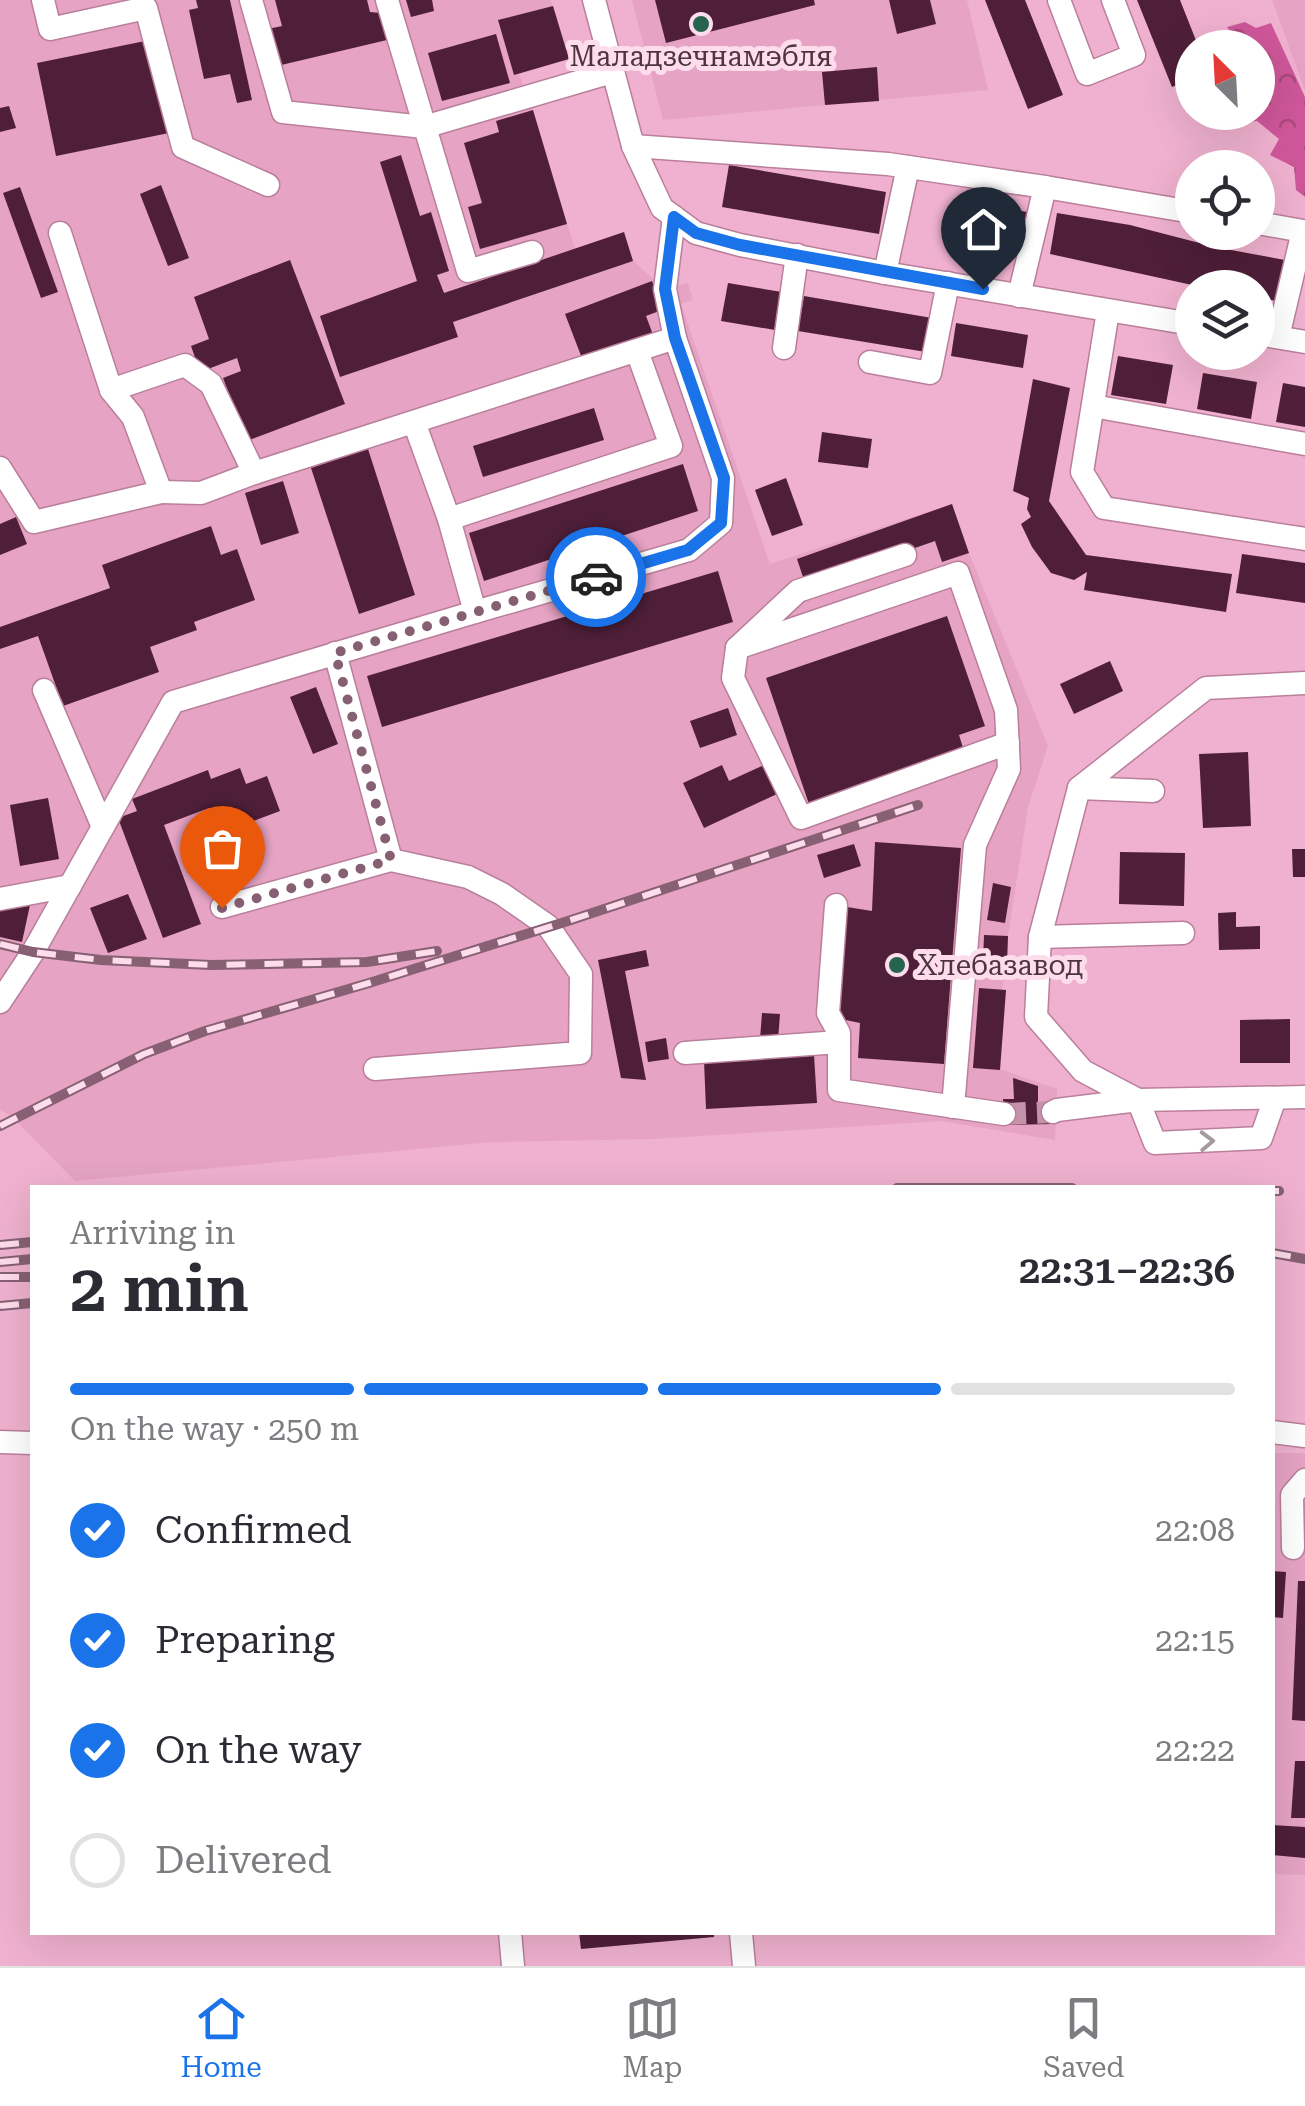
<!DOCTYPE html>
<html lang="en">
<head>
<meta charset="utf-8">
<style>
	:root { --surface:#fff; --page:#f7f7f7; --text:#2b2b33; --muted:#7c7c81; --line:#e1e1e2; --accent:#1a73e8 }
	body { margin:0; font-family:"Roboto Serif",serif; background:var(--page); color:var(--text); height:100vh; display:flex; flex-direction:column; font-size:38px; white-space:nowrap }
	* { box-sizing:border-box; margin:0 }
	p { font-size:32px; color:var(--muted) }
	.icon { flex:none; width:55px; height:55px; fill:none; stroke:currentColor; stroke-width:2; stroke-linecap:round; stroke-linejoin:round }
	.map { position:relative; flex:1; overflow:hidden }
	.drawer { position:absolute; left:30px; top:1185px; width:1245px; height:750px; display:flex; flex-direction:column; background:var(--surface); border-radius:0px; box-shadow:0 10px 40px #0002 }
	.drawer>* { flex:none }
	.needle { width:65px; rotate:336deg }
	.fabs { position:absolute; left:1175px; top:30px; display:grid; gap:20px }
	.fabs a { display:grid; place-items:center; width:100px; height:100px; border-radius:50%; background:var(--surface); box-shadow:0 10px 40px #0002; font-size:50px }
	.pin { position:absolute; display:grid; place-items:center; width:85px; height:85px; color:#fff; margin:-102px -42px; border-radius:50% 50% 50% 0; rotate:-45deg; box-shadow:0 0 10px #0007 }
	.pin .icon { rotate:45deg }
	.courier { position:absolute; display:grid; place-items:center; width:100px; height:100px; margin:-50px; border:8px solid #1a73e8; border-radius:50%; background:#fff; color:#222; box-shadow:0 2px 12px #0007 }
	.headline em { font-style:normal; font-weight:600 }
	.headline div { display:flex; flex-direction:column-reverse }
	.headline { display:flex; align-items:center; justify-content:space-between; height:170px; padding:0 40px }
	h1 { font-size:65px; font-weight:600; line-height:75px }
	.bar { display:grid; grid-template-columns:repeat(4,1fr); gap:15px 10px; align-content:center; height:120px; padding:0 40px }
	.bar i { height:12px; border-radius:8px; background:var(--line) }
	.bar .active { background:var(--accent) }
	.bar p { grid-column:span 4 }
	ol { padding:0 40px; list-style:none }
	li { display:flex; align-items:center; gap:30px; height:110px }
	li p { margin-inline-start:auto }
	li .icon { padding:10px; border-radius:50%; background:var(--accent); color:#fff; stroke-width:4 }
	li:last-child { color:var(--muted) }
	li i { width:55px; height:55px; border:5px solid var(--line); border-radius:50% }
	.tabs { display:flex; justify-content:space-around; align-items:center; height:140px; border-top:2px solid var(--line); background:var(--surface); font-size:28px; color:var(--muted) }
	.tabs a { display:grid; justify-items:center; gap:5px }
	.tabs .active { color:var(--accent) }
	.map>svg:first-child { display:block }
	.built { fill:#e6a3c4 }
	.forest { fill:url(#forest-crowns) }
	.building { fill:#4f1f39 }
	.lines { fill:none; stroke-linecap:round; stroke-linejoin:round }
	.minor-tunnel { stroke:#c692ab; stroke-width:22; stroke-dasharray:22 11; stroke-linecap:butt }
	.minor-casing { stroke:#b97f9b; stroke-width:25 }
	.minor { stroke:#fff; stroke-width:22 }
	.rail-casing { stroke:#876173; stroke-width:10 }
	.rail { stroke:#fddceb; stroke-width:6; stroke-dasharray:19; stroke-linecap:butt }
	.oneway { stroke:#a69aa0 }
	.done { stroke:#866072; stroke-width:10; stroke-dasharray:0 18 }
	.route { stroke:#1a73e8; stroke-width:12 }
	.poi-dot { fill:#266450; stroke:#fddceb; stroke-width:4 }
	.labels { text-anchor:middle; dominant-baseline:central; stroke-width:10; stroke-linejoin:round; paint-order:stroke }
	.poi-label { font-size:28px; fill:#4d3440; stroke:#fddceb }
</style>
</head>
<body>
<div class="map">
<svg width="1305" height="1966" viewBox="0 0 1305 1966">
	<defs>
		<pattern id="forest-crowns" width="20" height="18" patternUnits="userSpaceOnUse" patternTransform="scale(2.5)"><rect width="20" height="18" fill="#ce5799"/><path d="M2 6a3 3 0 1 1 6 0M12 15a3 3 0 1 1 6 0" fill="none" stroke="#a9497e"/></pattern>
	</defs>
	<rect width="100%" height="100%" fill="#efb1cf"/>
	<g class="built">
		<path d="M 0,0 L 551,0 L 569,59 L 519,74 L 533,110 L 575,249 L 624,232 L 633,261 L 665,289 L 688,283 L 693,300 L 681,304 L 770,564 L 952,504 L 969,553 L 1048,746 L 1028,807 L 1008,936 L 1007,964 L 1002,989 L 1006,990 L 1000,1069 L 1057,1089 L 1055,1140 L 941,1121 L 653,1139 L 492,1142 L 75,1181 L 13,1118 L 0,1109 Z"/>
		<path d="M 632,0 L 967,0 L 988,90 L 663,120 Z"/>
		<path d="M 1272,0 L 1305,0 L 1305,90 Z"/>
		<path d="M 1272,1453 L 1305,1453 L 1305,1875 L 1273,1874 Z"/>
	</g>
	<path class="forest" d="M 1245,22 L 1256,28 L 1271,23 L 1305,97 L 1305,197 L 1296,190 L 1294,167 L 1270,155 L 1279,139 L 1257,121 L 1236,123 L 1202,120 L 1198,113 L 1258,112 L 1258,48 L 1236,47 L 1234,37 L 1227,27 Z"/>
	<g class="building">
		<path d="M 196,0 L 230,0 L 252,100 L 237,103 L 230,74 L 204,79 L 189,10 L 198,8 Z"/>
		<path d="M 275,0 L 367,0 L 370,12 L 381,13 L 387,40 L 277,66 L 268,29 L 282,26 Z"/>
		<path d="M 406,0 L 432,0 L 434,11 L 411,17 Z"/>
		<path d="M 655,0 L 814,0 L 815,5 L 666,43 Z"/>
		<path d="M 889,0 L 930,0 L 936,24 L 897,34 Z"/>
		<path d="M 985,0 L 1025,0 L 1063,95 L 1028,109 Z"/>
		<path d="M 1137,0 L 1180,0 L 1199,48 L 1192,48 L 1192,79 L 1172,87 Z"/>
		<path d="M 553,6 L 569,59 L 514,75 L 498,20 Z"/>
		<path d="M 496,34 L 510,83 L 442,101 L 428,53 Z"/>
		<path d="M 150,40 L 169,133 L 56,156 L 37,63 Z"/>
		<path d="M 877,67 L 879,101 L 825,105 L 822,72 Z"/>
		<path d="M 9,106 L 16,128 L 0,132 L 0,108 Z"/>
		<path d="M 533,110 L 567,224 L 480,249 L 468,207 L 482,203 L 464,143 L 499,132 L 496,121 Z"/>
		<path d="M 401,155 L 420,216 L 431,212 L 449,271 L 437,275 L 444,293 L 624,232 L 633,261 L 453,322 L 458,337 L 340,377 L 320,316 L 417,281 L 380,162 Z"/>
		<path d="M 729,165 L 886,192 L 879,234 L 722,207 Z"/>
		<path d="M 161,185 L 189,258 L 168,266 L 140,194 Z"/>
		<path d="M 20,187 L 58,292 L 41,298 L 3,193 Z"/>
		<path d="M 960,200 L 1027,212 L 1021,250 L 954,238 Z"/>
		<path d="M 1057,213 L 1130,225 L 1215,247 L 1285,260 L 1276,301 L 1258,297 L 1258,288 L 1206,288 L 1050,254 Z"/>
		<path d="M 290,260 L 345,404 L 247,441 L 223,378 L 241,371 L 237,358 L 200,372 L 191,346 L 209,339 L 194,297 Z"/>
		<path d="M 652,281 L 662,310 L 646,316 L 655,340 L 585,366 L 565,314 Z"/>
		<path d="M 728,283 L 788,293 L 781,331 L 721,321 Z"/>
		<path d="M 804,296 L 932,318 L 926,352 L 798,331 Z"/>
		<path d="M 956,323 L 1028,335 L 1023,368 L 951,356 Z"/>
		<path d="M 1118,356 L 1173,365 L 1166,404 L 1111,395 Z"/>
		<path d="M 1203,373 L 1257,382 L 1251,419 L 1197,409 Z"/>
		<path d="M 1033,379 L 1070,388 L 1049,501 L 1086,555 L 1232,574 L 1226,612 L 1084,590 L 1087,572 L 1074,580 L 1051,573 L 1032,547 L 1021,524 L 1031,517 L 1027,509 L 1029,498 L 1013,491 Z"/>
		<path d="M 1283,383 L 1305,387 L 1305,427 L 1276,422 Z"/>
		<path d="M 594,408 L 604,440 L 483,477 L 473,446 Z"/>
		<path d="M 822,432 L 872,439 L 868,468 L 818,462 Z"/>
		<path d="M 368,449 L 415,595 L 359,614 L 311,468 Z"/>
		<path d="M 683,464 L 698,511 L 484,581 L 469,533 Z"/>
		<path d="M 786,478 L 803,525 L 772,536 L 755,490 Z"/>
		<path d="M 283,481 L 299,533 L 261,545 L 245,493 Z"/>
		<path d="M 952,504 L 969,553 L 942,562 L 935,541 L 806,586 L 797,559 Z"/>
		<path d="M 16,517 L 27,544 L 0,555 L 0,524 Z"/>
		<path d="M 211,526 L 221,555 L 237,549 L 255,600 L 194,622 L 197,630 L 150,647 L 159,672 L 63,706 L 38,636 L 0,649 L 0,627 L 110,588 L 102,565 Z"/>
		<path d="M 1242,554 L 1305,563 L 1305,603 L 1236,593 Z"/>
		<path d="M 718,571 L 733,622 L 382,727 L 367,676 Z"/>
		<path d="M 947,616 L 985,726 L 959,735 L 965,754 L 810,807 L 766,678 Z"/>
		<path d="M 1110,661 L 1123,691 L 1074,714 L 1060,684 Z"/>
		<path d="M 316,687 L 338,744 L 313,754 L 290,697 Z"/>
		<path d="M 728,708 L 737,735 L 700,748 L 690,721 Z"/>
		<path d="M 1248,752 L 1251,826 L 1203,828 L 1199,754 Z"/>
		<path d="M 722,765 L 729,781 L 764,765 L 777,794 L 704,828 L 683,783 Z"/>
		<path d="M 240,768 L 246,784 L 267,776 L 280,811 L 219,834 L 209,808 L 164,825 L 201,924 L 163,938 L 118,818 L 137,811 L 132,799 L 208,770 L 211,779 Z"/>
		<path d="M 48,798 L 59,859 L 20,866 L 10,805 Z"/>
		<path d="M 875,842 L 961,848 L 944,1064 L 858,1058 L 860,1023 L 836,1018 L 847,907 L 872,911 Z"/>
		<path d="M 854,844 L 861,866 L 824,878 L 817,855 Z"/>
		<path d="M 1292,849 L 1305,849 L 1305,877 L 1293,877 Z"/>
		<path d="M 1120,852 L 1185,853 L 1184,906 L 1119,904 Z"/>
		<path d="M 993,883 L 1011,887 L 1005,923 L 987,920 Z"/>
		<path d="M 128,894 L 147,939 L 108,953 L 90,908 Z"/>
		<path d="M 30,905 L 22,942 L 0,937 L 0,909 Z"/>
		<path d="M 1236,912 L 1236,927 L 1260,926 L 1260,949 L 1219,950 L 1218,913 Z"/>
		<path d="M 984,935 L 1008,936 L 1007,964 L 983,963 Z"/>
		<path d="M 646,950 L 649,966 L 625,971 L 646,1080 L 621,1078 L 598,960 Z"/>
		<path d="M 979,988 L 1006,990 L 1000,1070 L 973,1068 Z"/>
		<path d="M 762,1013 L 780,1014 L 778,1040 L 760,1039 Z"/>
		<path d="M 1290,1019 L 1290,1063 L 1240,1063 L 1240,1020 Z"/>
		<path d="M 666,1038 L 669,1059 L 648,1062 L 645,1042 Z"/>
		<path d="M 814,1055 L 817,1103 L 706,1109 L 704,1061 Z"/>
		<path d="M 1013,1078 L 1038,1086 L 1038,1103 L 1053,1103 L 1053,1124 L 1004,1125 L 1003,1099 L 1014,1099 Z"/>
		<path d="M 1272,1571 L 1286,1572 L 1283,1618 L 1272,1617 Z"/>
		<path d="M 1298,1581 L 1305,1581 L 1305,1721 L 1292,1720 Z"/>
		<path d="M 1295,1761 L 1305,1761 L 1305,1818 L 1291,1818 Z"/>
		<path d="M 1272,1825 L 1305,1827 L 1305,1858 L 1272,1855 Z"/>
		<path d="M 579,1932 L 714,1932 L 714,1937 L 581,1949 Z"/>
	</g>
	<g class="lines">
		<path class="minor-tunnel" d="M 1004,1114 L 1053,1112"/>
		<g class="minor-casing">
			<g id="minor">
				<path d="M 43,0 L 50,29 L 146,8 L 183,147 L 268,185"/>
				<path d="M 251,0 L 283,112 L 424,127 L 612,72"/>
				<path d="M 387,0 L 468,271 L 532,252"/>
				<path d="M 594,0 L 633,146 L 662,208 L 696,233 L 740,245 L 885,273 L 1192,324"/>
				<path d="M 1059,0 L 1087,74 L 1134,55 L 1113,0"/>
				<path d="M 633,146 L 888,164 L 1045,187 L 1019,296"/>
				<path d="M 1045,187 L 1192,212"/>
				<path d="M 1258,223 L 1303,231 L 1278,337"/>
				<path d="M 885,273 L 908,167"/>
				<path d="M 1108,311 L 1082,472 L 1104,508 L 1305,539"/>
				<path d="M 1258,334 L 1305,342"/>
				<path d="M 784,348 L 797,255"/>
				<path d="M 870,362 L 930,373 L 948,283"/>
				<path d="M 111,390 L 185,365 L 211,384 L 254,473 L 201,493 L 161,492"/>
				<path d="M 1093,406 L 1305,444"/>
				<path d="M 414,422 L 449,519 L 671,446 L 637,351"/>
				<path d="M 0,468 L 34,522 L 161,492 L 133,417 L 111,390 L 60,233"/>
				<path d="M 254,473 L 675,338 L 665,289 L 674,217"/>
				<path d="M 449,519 L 475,612 L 689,550 L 721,523 L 723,478 L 675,338"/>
				<path d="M 905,555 L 798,591 L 737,648 L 958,573 L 1006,710 L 1009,769 L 975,845 L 953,1107"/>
				<path d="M 737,648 L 733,678 L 801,818 L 1008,743"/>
				<path d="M 335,653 L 391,860 L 468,877 L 502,894 L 548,926 L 581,974 L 580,1053 L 375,1069"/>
				<path d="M 1305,683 L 1206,688 L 1079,788 L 1040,937 L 1036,1017 L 1083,1071 L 1138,1100 L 1305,1097"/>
				<path d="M 44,690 L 103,827"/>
				<path d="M 1079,788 L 1153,791"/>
				<path d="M 0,899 L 70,886"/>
				<path d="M 836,905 L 828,1013 L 839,1033 L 839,1090 L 1004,1114"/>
				<path d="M 222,907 L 391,860"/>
				<path d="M 1040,937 L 1183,933"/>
				<path d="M 0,1002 L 33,952 L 173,702 L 475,612"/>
				<path d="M 685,1053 L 839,1042"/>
				<path d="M 1053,1112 L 1057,1110 L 1138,1100 L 1155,1143 L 1261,1138 L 1275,1098"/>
				<path d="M 1272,1432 L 1305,1436"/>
				<path d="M 0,1442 L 32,1443"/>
				<path d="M 1293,1548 L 1292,1495 L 1305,1480"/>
				<path d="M 510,1932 L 513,1966"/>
				<path d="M 741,1933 L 744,1966"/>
			</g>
		</g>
		<use href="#minor" class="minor"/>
		<g class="rail-casing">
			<g id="rail">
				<path d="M 0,944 L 33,952 L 101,960 L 211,965 L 367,962 L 437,951"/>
				<path d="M 0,1126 L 144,1054 L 205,1031 L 369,983 L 568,921 L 918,805"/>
				<path d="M 897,1188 L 1072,1188"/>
				<path d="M 1272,1191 L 1279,1191"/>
				<path d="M 0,1245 L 32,1242"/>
				<path d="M 1272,1253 L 1305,1259"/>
				<path d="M 0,1262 L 32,1259"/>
				<path d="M 0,1277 L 32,1277"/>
				<path d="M 0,1306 L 32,1303"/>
			</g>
		</g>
		<use href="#rail" class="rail"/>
	</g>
	<defs><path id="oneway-chevron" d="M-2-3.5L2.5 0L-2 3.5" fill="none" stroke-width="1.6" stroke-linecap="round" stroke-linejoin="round" transform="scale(2.5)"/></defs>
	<use class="oneway" href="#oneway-chevron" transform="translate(1207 1141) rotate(-2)"/>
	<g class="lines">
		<path class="done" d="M 222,908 L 391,860 L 335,653 L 596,577"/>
		<path class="route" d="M 596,577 L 688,550 L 721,523 L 724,478 L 675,338 L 665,289 L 674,217 L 696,233 L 740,245 L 983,289"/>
	</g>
	<g class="poi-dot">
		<circle cx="701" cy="24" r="10"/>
		<circle cx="897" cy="965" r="10"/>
	</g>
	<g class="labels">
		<g class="poi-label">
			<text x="701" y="56">Маладзечнамэбля</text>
			<text x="917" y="965" text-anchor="start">Хлебазавод</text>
		</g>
	</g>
</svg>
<div class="fabs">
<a><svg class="needle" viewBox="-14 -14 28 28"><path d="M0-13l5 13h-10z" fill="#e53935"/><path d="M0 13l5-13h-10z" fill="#7c7c81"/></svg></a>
<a><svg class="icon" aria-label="locate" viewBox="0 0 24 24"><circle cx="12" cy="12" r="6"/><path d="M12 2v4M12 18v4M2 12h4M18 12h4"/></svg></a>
<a><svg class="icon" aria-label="layers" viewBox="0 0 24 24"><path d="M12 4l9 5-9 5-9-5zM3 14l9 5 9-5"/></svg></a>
</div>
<div class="pin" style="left:222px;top:908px;background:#ea580c"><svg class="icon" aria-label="bag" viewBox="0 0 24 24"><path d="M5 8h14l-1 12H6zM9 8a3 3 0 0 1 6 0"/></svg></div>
<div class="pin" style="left:983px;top:289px;background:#1f2937"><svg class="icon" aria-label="home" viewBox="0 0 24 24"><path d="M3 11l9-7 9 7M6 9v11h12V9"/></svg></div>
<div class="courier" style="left:596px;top:577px"><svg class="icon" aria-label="car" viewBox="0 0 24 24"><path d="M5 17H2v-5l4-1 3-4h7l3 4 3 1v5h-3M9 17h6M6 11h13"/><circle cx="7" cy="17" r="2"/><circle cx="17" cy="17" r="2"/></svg></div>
<section class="drawer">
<div class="headline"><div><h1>2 min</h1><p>Arriving in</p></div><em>22:31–22:36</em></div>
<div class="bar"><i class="active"></i><i class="active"></i><i class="active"></i><i></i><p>On the way · 250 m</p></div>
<ol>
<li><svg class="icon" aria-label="check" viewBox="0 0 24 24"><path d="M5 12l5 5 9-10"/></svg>Confirmed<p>22:08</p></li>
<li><svg class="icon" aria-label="check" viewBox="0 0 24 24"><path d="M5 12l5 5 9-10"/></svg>Preparing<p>22:15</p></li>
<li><svg class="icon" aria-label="check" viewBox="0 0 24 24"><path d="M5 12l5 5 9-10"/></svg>On the way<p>22:22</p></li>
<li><i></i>Delivered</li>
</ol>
</section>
</div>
<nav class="tabs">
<a class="active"><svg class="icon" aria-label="home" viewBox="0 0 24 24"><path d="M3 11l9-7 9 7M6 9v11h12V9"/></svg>Home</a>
<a><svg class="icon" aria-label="map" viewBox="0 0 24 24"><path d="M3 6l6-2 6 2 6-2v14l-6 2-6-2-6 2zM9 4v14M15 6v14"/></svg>Map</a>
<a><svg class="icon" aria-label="saved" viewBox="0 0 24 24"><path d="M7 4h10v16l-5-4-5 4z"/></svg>Saved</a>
</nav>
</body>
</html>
